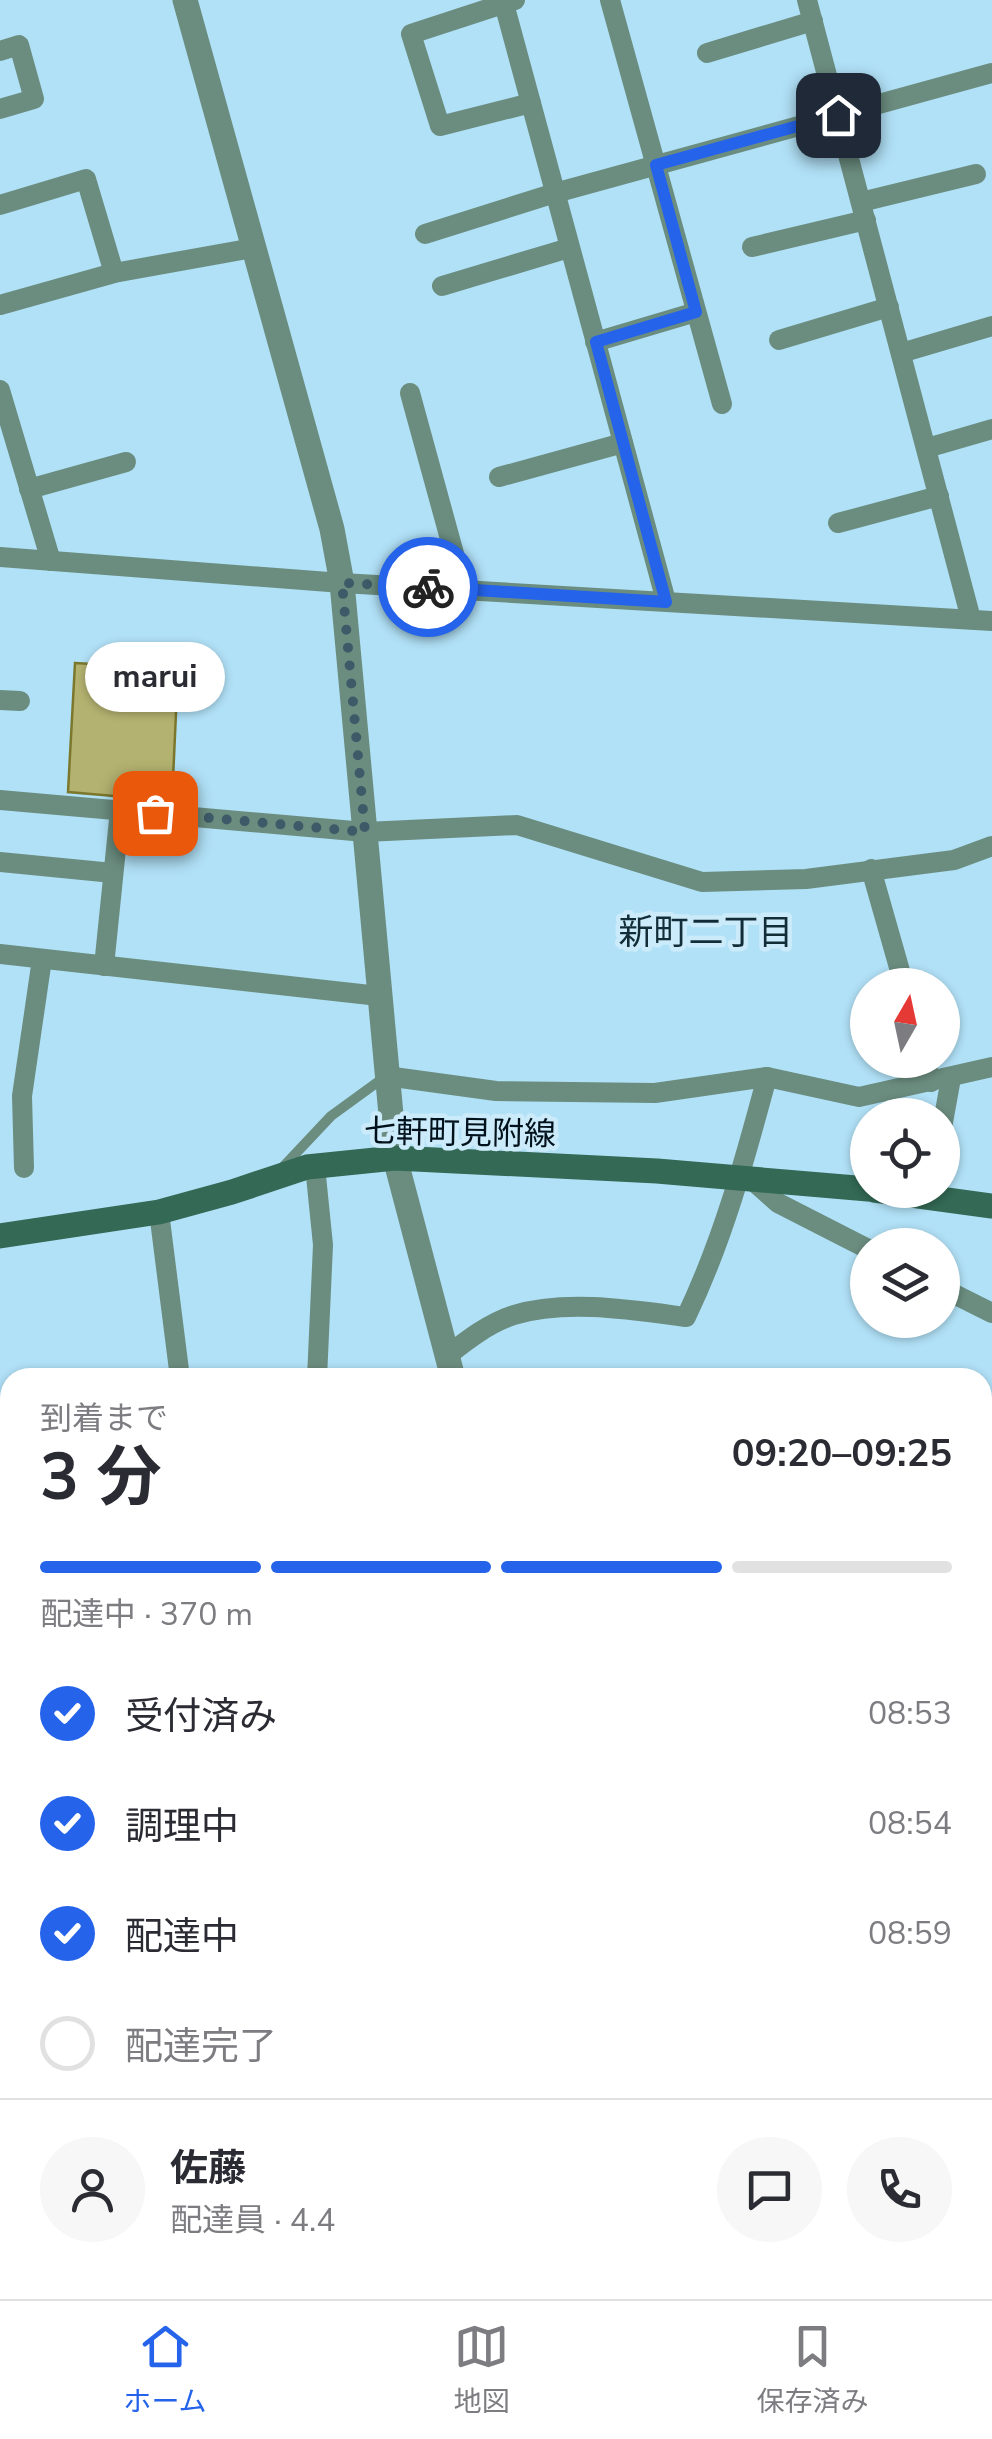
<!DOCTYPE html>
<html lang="ja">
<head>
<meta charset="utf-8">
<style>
	:root { --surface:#fff; --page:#f7f7f7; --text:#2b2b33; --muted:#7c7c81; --line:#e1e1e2; --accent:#2563eb }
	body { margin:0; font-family:"Nunito Sans","Noto Sans JP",sans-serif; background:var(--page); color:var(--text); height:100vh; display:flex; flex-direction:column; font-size:38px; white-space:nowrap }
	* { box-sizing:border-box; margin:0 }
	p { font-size:32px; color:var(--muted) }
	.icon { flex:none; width:55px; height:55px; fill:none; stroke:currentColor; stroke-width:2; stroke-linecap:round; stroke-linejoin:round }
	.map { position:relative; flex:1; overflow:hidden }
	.drawer { position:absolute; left:0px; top:1368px; width:992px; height:932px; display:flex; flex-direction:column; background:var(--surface); border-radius:30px 30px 0 0; box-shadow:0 2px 8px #0004 }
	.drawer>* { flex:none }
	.needle { width:65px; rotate:9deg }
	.controls { position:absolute; left:850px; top:968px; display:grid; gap:20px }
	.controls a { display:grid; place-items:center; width:110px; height:110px; border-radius:50%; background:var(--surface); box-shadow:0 2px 8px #0004; font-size:50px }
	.pin { position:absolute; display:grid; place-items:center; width:85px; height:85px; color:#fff; margin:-42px; border-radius:20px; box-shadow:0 5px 15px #0006 }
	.courier { position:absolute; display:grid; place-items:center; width:100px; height:100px; margin:-50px; border:8px solid #2563eb; border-radius:50%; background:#fff; color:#222; box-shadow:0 2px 12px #0007 }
	.bubble { position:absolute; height:70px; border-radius:35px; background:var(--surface); box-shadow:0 2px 8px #0004; font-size:32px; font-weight:700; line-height:70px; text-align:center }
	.headline em { font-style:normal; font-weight:700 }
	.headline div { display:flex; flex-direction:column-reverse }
	.headline { display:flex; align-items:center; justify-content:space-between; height:170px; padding:0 40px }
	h1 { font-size:65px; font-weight:700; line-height:75px }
	.bar { display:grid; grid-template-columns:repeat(4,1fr); gap:15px 10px; align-content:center; height:120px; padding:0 40px }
	.bar i { height:12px; border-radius:8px; background:var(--line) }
	.bar .active { background:var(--accent) }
	.bar p { grid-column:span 4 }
	.line { display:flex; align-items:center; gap:25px; padding:0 40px; border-top:2px solid var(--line) }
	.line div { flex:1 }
	.round { display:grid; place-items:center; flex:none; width:105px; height:105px; border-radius:52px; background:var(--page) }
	ol { padding:0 40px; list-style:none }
	li { display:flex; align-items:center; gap:30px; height:110px }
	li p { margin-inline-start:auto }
	li .icon { padding:10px; border-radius:50%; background:var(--accent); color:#fff; stroke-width:4 }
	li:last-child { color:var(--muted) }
	li i { width:55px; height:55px; border:5px solid var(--line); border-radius:50% }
	.tab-bar { display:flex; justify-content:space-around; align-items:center; height:140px; border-top:2px solid var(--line); background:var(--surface); font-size:28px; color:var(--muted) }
	.tab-bar a { display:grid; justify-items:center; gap:5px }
	.tab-bar .active { color:var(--accent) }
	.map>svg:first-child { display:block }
	.building { fill:#b4b270; stroke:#7b782d; stroke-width:2.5 }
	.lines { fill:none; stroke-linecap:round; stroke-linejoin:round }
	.service { stroke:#6b8d7f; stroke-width:10 }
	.minor { stroke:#6b8d7f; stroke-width:20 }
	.tertiary { stroke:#6b8d7f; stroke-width:25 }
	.secondary { stroke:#336955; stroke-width:25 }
	.done { stroke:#3e5a68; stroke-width:10; stroke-dasharray:0 18 }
	.route { stroke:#2563eb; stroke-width:12 }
	.labels { text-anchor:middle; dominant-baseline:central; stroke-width:9; stroke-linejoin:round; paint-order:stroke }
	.street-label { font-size:32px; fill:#00111b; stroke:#ccebfa }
	.neighbourhood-label { font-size:35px; fill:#122d38; stroke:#ccebfa }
</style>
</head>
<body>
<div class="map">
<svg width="992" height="2299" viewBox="0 0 992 2299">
	<rect width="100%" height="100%" fill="#b1e1f7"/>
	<path class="building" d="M 75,663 L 178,669 L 172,801 L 68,792 Z"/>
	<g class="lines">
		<path class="service" d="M 283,1167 L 331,1116 L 386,1076"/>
		<g class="minor">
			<path d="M 503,0 L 666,601"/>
			<path d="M 515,0 L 411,34 L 440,126 L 531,103"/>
			<path d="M 610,0 L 722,404"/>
			<path d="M 807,0 L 971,619"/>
			<path d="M 0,51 L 19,45 L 34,99 L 0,109"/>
			<path d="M 707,53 L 813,21"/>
			<path d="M 861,202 L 976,174"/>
			<path d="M 0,205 L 86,179 L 114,273"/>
			<path d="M 425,234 L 555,193 L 992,73"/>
			<path d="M 752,247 L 866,220"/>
			<path d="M 442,286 L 569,248"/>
			<path d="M 0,305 L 114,273 L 253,248"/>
			<path d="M 779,340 L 889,307"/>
			<path d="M 595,342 L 696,312"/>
			<path d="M 901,353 L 992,326"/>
			<path d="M 0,390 L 51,561"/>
			<path d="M 410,393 L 464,590"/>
			<path d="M 927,448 L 992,429"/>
			<path d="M 499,477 L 623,443"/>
			<path d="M 29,489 L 126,462"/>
			<path d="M 838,523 L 939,496"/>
			<path d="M 0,557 L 342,583 L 992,621"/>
			<path d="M 0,700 L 20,701"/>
			<path d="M 0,800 L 365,832 L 517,825 L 702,882 L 806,879 L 954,860 L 992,846"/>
			<path d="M 0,862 L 113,873"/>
			<path d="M 871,869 L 904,985"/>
			<path d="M 0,954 L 379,996"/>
			<path d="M 104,966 L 120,810"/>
			<path d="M 925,1060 L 931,1082"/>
			<path d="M 386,1076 L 496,1091 L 655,1093 L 767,1077 L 859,1097 L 992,1067"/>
			<path d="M 942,1128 L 951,1078"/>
			<path d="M 315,1166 L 323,1245 L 317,1378"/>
			<path d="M 24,1168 L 22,1096 L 42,959"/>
			<path d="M 751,1179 L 778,1203 L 868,1249"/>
			<path d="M 159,1212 L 180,1378"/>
			<path d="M 942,1288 L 992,1313"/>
			<path d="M 447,1356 C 467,1340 489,1323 514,1315 C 566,1299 633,1310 686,1317 C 723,1240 745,1159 767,1077"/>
			<path d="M 0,1425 L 10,1424"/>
			<path d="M 0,1464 L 10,1568"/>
			<path d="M 982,1668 L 992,1670"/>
			<path d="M 982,1787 L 992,1788"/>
			<path d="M 0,1813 L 10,1813"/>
			<path d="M 200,2299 L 200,2290"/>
			<path d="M 289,2299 L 290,2290"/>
			<path d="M 646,2299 L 647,2290"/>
			<path d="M 874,2299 L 875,2290"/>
		</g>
		<g class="tertiary">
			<path d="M 185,0 L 332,529 L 342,583 L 395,1158 L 453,1378"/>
			<path d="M 982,2180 L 992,2181"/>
			<path d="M 459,2299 L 459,2290"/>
		</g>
		<g class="secondary">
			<path d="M 874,1190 L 992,1206"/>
			<path d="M 0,1236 L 159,1212 L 232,1192 L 307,1167 L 395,1158 L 657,1171 L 868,1189"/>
		</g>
	</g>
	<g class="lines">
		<path class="done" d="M 155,813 L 365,832 L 342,583 L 428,587"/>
		<path class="route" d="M 428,587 L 666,602 L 596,342 L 696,312 L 656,165 L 838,115"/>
	</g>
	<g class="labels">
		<g class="street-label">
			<text transform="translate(460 1133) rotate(1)">七軒町見附線</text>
		</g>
		<g class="neighbourhood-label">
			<text x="706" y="932">新町二丁目</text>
		</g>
	</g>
</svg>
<div class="controls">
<a><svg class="needle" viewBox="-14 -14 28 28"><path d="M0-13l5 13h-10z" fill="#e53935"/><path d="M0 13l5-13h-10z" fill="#7c7c81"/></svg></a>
<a><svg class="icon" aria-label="locate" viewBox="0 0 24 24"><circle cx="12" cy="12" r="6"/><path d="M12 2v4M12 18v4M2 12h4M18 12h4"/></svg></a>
<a><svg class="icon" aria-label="layers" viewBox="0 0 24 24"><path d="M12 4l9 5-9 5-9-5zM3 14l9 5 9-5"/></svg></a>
</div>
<div class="pin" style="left:155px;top:813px;background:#ea580c"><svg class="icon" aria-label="bag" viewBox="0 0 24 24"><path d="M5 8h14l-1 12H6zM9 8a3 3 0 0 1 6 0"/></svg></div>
<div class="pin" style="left:838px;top:115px;background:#1f2937"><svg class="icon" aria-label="home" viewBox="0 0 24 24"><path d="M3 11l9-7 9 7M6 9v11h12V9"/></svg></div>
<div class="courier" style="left:428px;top:587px"><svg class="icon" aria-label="bike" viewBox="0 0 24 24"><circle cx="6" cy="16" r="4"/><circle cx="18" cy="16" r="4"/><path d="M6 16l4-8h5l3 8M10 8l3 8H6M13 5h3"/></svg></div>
<div class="bubble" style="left:85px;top:642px;width:140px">marui</div>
<section class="drawer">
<div class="headline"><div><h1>3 分</h1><p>到着まで</p></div><em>09:20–09:25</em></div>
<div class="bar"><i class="active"></i><i class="active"></i><i class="active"></i><i></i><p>配達中 · 370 m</p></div>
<ol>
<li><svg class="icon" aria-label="check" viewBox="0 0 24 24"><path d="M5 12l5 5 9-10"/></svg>受付済み<p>08:53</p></li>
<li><svg class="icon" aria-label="check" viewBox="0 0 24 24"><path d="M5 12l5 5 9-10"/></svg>調理中<p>08:54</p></li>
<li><svg class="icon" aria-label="check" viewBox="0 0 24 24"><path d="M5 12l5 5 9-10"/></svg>配達中<p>08:59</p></li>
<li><i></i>配達完了</li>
</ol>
<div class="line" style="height:180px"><a class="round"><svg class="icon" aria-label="person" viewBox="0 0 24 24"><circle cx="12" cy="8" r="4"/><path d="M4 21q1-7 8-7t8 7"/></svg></a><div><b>佐藤</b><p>配達員 · 4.4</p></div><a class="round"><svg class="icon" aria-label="chat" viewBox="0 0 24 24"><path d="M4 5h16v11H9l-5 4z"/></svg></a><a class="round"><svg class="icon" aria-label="phone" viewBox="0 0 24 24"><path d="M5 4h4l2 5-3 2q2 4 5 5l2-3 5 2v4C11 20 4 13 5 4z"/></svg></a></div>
</section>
</div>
<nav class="tab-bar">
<a class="active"><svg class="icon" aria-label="home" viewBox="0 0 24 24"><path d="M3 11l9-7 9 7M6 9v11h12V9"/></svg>ホーム</a>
<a><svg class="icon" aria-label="map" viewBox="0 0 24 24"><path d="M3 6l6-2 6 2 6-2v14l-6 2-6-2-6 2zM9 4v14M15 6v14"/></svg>地図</a>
<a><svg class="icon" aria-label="saved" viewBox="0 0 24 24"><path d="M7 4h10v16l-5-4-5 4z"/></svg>保存済み</a>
</nav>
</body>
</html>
